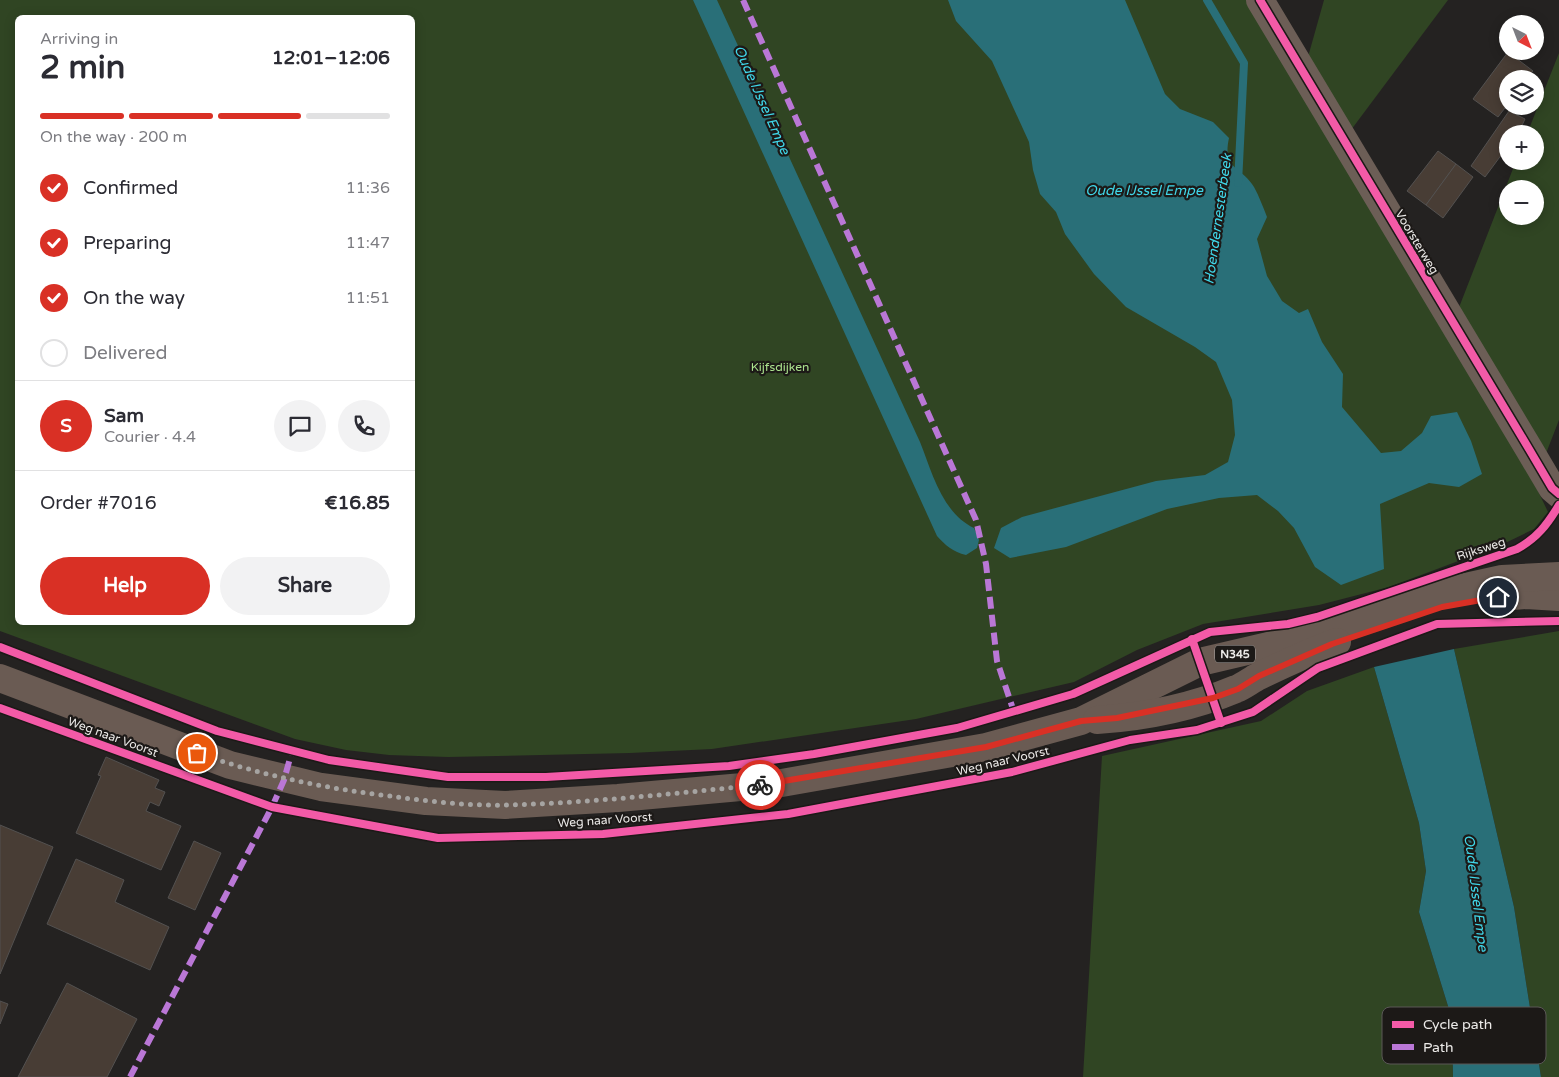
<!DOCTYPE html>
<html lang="en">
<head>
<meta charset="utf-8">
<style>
	:root { --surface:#fff; --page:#f2f2f3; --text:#2b2b33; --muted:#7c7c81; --line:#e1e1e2; --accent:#d93025 }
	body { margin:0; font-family:"Varela Round",sans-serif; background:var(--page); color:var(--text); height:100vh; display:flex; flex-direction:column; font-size:19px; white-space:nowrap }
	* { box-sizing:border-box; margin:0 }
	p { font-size:16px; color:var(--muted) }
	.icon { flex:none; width:28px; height:28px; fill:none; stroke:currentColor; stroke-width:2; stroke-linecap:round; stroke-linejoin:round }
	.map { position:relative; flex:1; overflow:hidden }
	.panel { position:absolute; left:15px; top:15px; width:400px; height:610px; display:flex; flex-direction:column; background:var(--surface); border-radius:8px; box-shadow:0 2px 12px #0003 }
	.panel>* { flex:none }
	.needle { width:32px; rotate:138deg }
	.buttons { position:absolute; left:1499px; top:15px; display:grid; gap:10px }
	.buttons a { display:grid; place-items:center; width:45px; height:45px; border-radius:50%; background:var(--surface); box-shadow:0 2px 12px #0003; font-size:25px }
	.pin { position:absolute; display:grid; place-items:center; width:42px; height:42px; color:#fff; margin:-21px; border:2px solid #fff; border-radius:50%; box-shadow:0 1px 5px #0007 }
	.courier { position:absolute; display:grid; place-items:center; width:50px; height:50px; margin:-25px; border:4px solid #d93025; border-radius:50%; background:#fff; color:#222; box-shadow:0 1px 6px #0007 }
	.overview em { font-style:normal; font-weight:700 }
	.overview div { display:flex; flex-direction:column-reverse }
	.overview { display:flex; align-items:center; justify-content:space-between; height:85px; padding:0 25px }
	h1 { font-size:32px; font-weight:700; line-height:38px }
	.bar { display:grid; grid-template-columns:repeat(4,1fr); gap:8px 5px; align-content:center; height:60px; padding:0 25px }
	.bar i { height:6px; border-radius:4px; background:var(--line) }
	.bar .on { background:var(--accent) }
	.bar p { grid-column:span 4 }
	.line { display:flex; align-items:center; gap:12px; padding:0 25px; border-top:1px solid var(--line) }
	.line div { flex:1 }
	.round { display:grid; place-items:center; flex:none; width:52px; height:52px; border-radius:26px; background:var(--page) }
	ol { padding:0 25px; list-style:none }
	li { display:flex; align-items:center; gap:15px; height:55px }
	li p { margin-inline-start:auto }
	li .icon { padding:5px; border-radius:50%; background:var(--accent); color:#fff; stroke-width:4 }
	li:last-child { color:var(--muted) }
	li i { width:28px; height:28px; border:2px solid var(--line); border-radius:50% }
	.button { display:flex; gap:10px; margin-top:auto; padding:10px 25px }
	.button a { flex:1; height:58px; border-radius:30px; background:var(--accent); color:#fff; font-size:20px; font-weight:700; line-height:58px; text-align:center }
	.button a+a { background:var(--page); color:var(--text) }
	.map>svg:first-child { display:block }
	.green { fill:#304523; fill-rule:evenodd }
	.water { fill:#296f78 }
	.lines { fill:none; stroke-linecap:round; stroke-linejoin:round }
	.stream { stroke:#296f78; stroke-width:8 }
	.building { fill:#483d35; stroke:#535150 }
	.secondary { stroke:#6c5e56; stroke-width:28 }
	.primary { stroke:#6a5b53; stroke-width:28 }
	.quiet { stroke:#ba77d6; stroke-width:6; stroke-dasharray:12 6; stroke-linecap:butt }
	.cycleway-casing { stroke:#1c1917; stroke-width:11 }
	.cycleway { stroke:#f35aa7; stroke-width:8 }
	.done { stroke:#a6a4a2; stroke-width:5; stroke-dasharray:0 9 }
	.route { stroke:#d93025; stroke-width:6 }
	.labels { text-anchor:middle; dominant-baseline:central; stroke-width:4.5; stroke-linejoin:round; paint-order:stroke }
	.shield { fill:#1c1917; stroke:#aeaba9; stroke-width:1 }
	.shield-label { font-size:11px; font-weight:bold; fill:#eceae8 }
	.street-label { font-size:12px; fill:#eceae8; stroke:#1c1917 }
	.park-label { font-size:12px; fill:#ace28e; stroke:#1c1917 }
	.water-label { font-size:14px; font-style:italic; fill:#40d7e9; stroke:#1c1917 }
	.key { fill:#1c1917; stroke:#5a5856; stroke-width:1 }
	.key-label { font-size:14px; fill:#eceae8 }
</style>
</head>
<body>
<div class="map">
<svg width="1559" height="1077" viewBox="0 0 1559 1077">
	<rect width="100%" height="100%" fill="#242221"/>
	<g class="green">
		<path d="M 0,0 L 1248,0 L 1519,451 L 1548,512 L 1534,529 L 1501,545 L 1389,587 L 1319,605 L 1203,624 L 1137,650 L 1074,682 L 916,719 L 712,749 L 630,753 L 448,757 L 389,755 L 346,750 L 295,739 L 0,631 ZM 18,18 L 412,18 L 412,622 L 18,622 Z"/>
		<path d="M 1324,0 L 1448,0 L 1351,130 L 1308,57 Z"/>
		<path d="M 1559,53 L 1559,420 L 1545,456 L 1458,310 L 1516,161 L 1535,161 L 1535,134 L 1527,134 ZM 1508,189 L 1535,189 L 1535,216 L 1508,216 Z"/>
		<path d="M 1559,631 L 1559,1077 L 1541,1077 L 1514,907 L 1454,649 Z"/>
		<path d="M 1374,667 L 1419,823 L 1426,871 L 1419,912 L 1452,1019 L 1453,1077 L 1083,1077 L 1102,756 L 1261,721 L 1307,691 Z"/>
	</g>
	<g class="water">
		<path d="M 693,0 L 717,0 L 920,442 C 932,472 942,513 974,528 L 979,540 L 977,548 L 966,555 C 953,552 945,545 937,536 Z"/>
		<path d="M 948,0 L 1125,0 L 1165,94 L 1180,109 L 1213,122 L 1229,138 C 1222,170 1241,166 1254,187 C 1259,196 1263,207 1267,217 L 1257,239 L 1267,276 L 1282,301 L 1299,313 L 1308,309 L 1322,342 L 1343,374 L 1342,407 L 1381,453 L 1401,451 L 1422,433 L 1431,416 L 1457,412 L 1471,441 L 1482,474 L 1459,487 L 1429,483 L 1380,504 L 1384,569 L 1341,585 L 1315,567 L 1294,528 L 1278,511 L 1257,495 L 1219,498 L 1167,509 L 1066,547 L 1010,558 L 994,548 L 1001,528 L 1022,517 L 1156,481 L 1205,475 L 1228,462 L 1235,435 L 1232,400 L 1216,362 L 1195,347 L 1126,307 L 1094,274 L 1065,234 L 1056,212 L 1040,194 L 1033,170 L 1029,142 L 992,61 L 956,21 Z"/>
		<path d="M 1454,649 L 1514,907 L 1541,1077 L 1453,1077 L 1452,1019 L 1419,912 L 1426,871 L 1419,823 L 1374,667 Z"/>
	</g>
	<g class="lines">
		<path class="stream" d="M 1207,0 L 1244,63 L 1238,183"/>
	</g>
	<g class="building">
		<path d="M 1508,52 L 1533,71 L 1526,79 L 1508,79 L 1508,104 L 1498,117 L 1473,99 Z"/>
		<path d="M 1509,111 L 1525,119 L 1518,134 L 1508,134 L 1508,146 L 1485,177 L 1471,166 Z"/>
		<path d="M 1438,151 L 1456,164 L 1426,205 L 1407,191 Z"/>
		<path d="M 1456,164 L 1473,177 L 1443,218 L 1426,205 Z"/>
		<path d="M 106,757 L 159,780 L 155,788 L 165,792 L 159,806 L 150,802 L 146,811 L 181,826 L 161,870 L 76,833 L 101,776 L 98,775 Z"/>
		<path d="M 0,825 L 53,847 L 0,974 Z"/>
		<path d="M 194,841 L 221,853 L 195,910 L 168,898 Z"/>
		<path d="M 76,859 L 124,880 L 115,902 L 169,927 L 150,970 L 47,924 Z"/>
		<path d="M 67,983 L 137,1019 L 107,1077 L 18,1077 Z"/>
		<path d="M 0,1001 L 8,1004 L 0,1024 Z"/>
	</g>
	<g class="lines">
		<path class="secondary" d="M 1260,0 L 1529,449 L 1552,488 L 1559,494"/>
		<g class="primary">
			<path d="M 1501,597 L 1526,595 L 1559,597"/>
			<path d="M 0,678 L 230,765 L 321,787 L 426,801 L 505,805 L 618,798 L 776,784 L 986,747 L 1081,721 L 1200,662 L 1290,641 L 1436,594 L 1466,587 L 1502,579 L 1559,576"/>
			<path d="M 1097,720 C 1143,717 1193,707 1236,689 C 1244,686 1251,680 1259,676 C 1284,664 1311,651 1337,642"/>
		</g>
		<g class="quiet">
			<path d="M 743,0 L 976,520 L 986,564 L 997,661 L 1014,712"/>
			<path d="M 130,1077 L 272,807 L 284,780 L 292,751"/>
		</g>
		<g class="cycleway-casing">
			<g id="cycleway">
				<path d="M 1260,0 L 1529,449 L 1552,488 L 1559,494"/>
				<path d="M 1192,639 L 1221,723"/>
				<path d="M 0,647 L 217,731 L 329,760 L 448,777 L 546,777 L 729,766 L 814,754 L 957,728 L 1073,694 L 1210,632 L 1288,624 L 1317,617 L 1517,549 C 1537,538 1547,525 1559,505"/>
				<path d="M 0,708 L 272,807 L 438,838 L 603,834 L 788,814 L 1012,772 L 1130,740 L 1197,730 L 1253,712 L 1318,668 L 1437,624 L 1559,621"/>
			</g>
		</g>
		<use href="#cycleway" class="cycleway"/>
	</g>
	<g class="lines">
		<path class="done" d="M 197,753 C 260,775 323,788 389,796 C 427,801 467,806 506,805 C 591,803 676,793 760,785"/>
		<path class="route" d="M 760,785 L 986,747 L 1081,721 L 1117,718 L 1213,698 L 1238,689 L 1259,676 L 1332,644 L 1442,607 L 1498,597"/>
	</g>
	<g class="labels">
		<rect class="shield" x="1215" y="645.5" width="40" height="17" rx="4"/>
		<g class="shield-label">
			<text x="1235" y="654">N345</text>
		</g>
		<g class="street-label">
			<text transform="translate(1417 242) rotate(59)">Voorsterweg</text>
			<text transform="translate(1481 549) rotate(-18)">Rijksweg</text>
			<text transform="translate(113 737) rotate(20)">Weg naar Voorst</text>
			<text transform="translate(1003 761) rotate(-13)">Weg naar Voorst</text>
			<text transform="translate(605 820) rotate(-4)">Weg naar Voorst</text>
		</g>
		<g class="park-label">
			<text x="780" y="367">Kijfsdijken</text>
		</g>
		<g class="water-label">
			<text transform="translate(762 100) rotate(66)">Oude IJssel Empe</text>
			<text x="1144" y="190">Oude IJssel Empe</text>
			<text transform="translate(1218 219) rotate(-82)">Hoendernesterbeek</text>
			<text transform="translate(1476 893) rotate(83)">Oude IJssel Empe</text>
		</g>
	</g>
	<rect x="1382" y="1007" width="164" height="57" rx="8" class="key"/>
	<rect x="1392" y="1021" width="22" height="7" fill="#f35aa7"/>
	<rect x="1392" y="1044" width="22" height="6" fill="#ba77d6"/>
	<g class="key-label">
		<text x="1423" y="1029">Cycle path</text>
		<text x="1423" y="1052">Path</text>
	</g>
</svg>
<div class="buttons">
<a><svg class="needle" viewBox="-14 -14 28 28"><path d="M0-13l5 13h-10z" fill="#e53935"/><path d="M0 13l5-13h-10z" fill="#7c7c81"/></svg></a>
<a><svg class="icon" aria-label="layers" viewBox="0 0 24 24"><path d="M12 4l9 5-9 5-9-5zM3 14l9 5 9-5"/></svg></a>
<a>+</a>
<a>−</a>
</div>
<div class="pin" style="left:197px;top:753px;background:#ea580c"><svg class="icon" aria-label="bag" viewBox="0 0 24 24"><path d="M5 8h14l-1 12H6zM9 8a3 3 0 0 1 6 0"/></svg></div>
<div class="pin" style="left:1498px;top:597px;background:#1f2937"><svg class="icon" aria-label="home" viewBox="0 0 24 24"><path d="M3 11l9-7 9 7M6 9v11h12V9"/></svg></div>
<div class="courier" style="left:760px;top:785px"><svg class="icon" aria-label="bike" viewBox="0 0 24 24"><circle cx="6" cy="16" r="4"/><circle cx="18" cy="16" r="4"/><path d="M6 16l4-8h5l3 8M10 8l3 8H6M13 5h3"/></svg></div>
<section class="panel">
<div class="overview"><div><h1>2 min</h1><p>Arriving in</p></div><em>12:01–12:06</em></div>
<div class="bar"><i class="on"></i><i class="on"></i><i class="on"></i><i></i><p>On the way · 200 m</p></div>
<ol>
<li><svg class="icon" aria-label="check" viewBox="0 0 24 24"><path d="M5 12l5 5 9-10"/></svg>Confirmed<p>11:36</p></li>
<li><svg class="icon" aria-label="check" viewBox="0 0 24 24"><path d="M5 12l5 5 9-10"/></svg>Preparing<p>11:47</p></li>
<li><svg class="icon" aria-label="check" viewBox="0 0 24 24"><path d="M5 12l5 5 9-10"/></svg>On the way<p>11:51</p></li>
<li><i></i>Delivered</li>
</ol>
<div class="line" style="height:90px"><b class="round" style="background:var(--accent);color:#fff">S</b><div><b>Sam</b><p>Courier · 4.4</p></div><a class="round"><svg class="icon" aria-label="chat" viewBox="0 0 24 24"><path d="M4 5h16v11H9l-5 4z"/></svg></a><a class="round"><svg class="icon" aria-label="phone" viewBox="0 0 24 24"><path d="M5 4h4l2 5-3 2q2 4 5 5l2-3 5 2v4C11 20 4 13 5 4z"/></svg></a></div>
<div class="line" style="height:65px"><div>Order #7016</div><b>€16.85</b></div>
<div class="button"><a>Help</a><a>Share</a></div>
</section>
</div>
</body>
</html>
